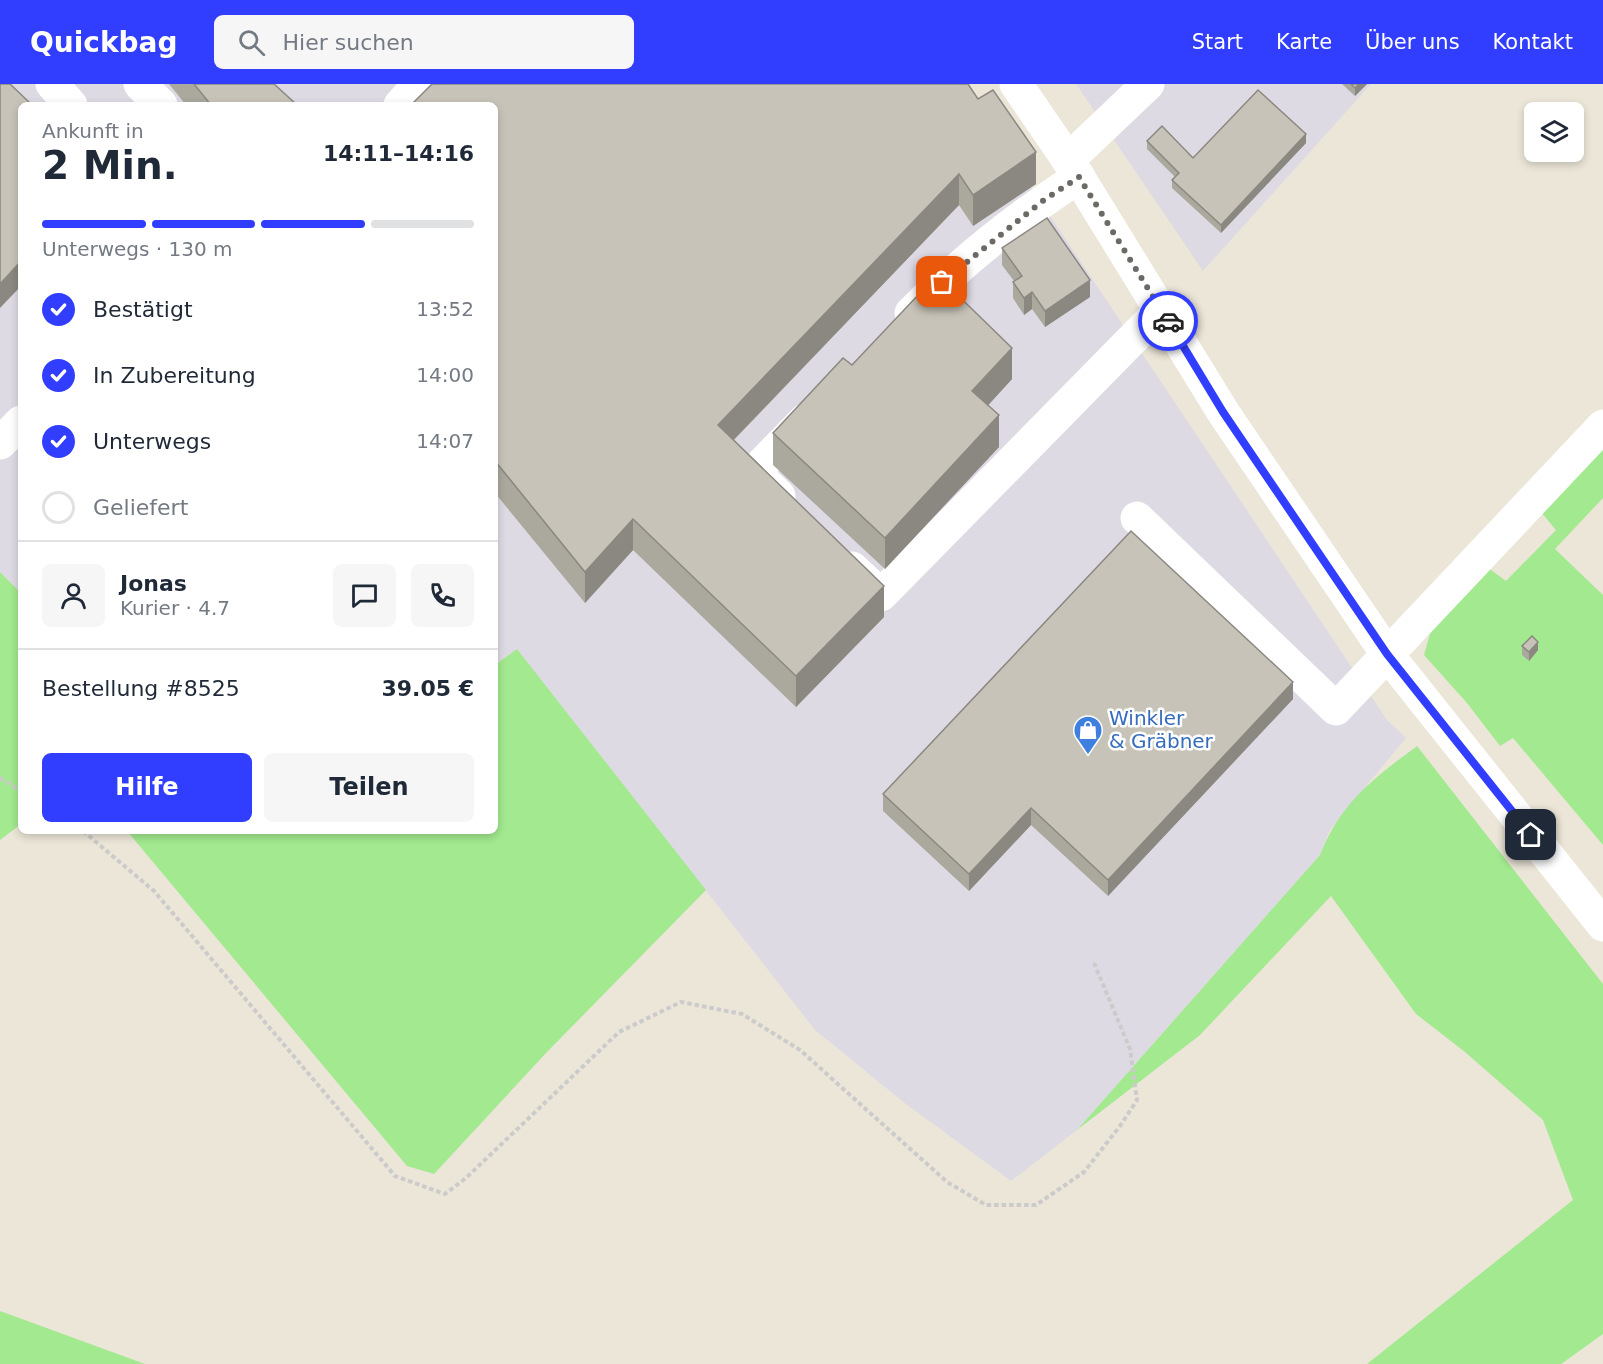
<!DOCTYPE html>
<html lang="de">
<head>
<meta charset="utf-8">
<style>
	:root { --surface:#fff; --page:#f6f6f7; --text:#1f2937; --muted:#747a83; --line:#e0e1e3; --accent:#323eff }
	body { margin:0; font-family:"DejaVu Sans",sans-serif; background:var(--page); color:var(--text); height:100vh; display:flex; flex-direction:column; font-size:22px; white-space:nowrap }
	* { box-sizing:border-box; margin:0 }
	p { font-size:20px; color:var(--muted) }
	.icon { flex:none; width:33px; height:33px; fill:none; stroke:currentColor; stroke-width:2; stroke-linecap:round; stroke-linejoin:round }
	.map { position:relative; flex:1; overflow:hidden }
	.drawer { position:absolute; left:18px; top:18px; width:480px; height:732px; display:flex; flex-direction:column; background:var(--surface); border-radius:9px; box-shadow:0 3px 9px #0003 }
	.drawer>* { flex:none }
	.buttons { position:absolute; left:1524px; top:18px; display:grid; gap:12px }
	.buttons a { display:grid; place-items:center; width:60px; height:60px; border-radius:9px; background:var(--surface); box-shadow:0 3px 9px #0003; font-size:30px }
	.pin { position:absolute; display:grid; place-items:center; width:51px; height:51px; color:#fff; margin:-26px; border-radius:12px; box-shadow:0 3px 9px #0006 }
	.courier { position:absolute; display:grid; place-items:center; width:60px; height:60px; margin:-30px; border:4px solid #323eff; border-radius:50%; background:#fff; color:#222; box-shadow:0 2px 8px #0007 }
	.head em { font-style:normal; font-weight:600 }
	.head div { display:flex; flex-direction:column-reverse }
	.head { display:flex; align-items:center; justify-content:space-between; height:102px; padding:0 24px }
	h1 { font-size:39px; font-weight:600; line-height:45px }
	.bar { display:grid; grid-template-columns:repeat(4,1fr); gap:9px 6px; align-content:center; height:72px; padding:0 24px }
	.bar i { height:8px; border-radius:4px; background:var(--line) }
	.bar .selected { background:var(--accent) }
	.bar p { grid-column:span 4 }
	.line { display:flex; align-items:center; gap:15px; padding:0 24px; border-top:2px solid var(--line) }
	.line div { flex:1 }
	.round { display:grid; place-items:center; flex:none; width:63px; height:63px; border-radius:9px; background:var(--page) }
	ol { padding:0 24px; list-style:none }
	li { display:flex; align-items:center; gap:18px; height:66px }
	li p { margin-inline-start:auto }
	li .icon { padding:6px; border-radius:50%; background:var(--accent); color:#fff; stroke-width:4 }
	li:last-child { color:var(--muted) }
	li i { width:33px; height:33px; border:3px solid var(--line); border-radius:50% }
	.button { display:flex; gap:12px; margin-top:auto; padding:12px 24px }
	.button a { flex:1; height:69px; border-radius:9px; background:var(--accent); color:#fff; font-size:24px; font-weight:600; line-height:69px; text-align:center }
	.button a+a { background:var(--page); color:var(--text) }
	header { display:flex; align-items:center; gap:36px; box-sizing:border-box; height:84px; padding:0 30px; background:var(--accent); color:#fff }
	header strong { font-size:28px }
	nav { display:flex; gap:33px; margin-inline-start:auto; font-size:21px }
	.search { width:420px; height:54px; background:var(--page); display:flex; align-items:center; gap:15px; box-sizing:border-box; padding:0 21px; border-radius:9px; color:var(--muted); font-size:22px }
	.map>svg:first-child { display:block }
	.industrial { fill:#dedae4 }
	.green { fill:#a2e98f }
	.lines { fill:none; stroke-linecap:round; stroke-linejoin:round }
	.path { stroke:#cbcbcb; stroke-width:4; stroke-dasharray:4.5 3; stroke-linecap:butt }
	.minor { stroke:#fff; stroke-width:33 }
	.wall { fill:#aba89e }
	.shaded-wall { fill:#8b8881 }
	.building { fill:#c7c3b8; stroke:#8b8881; stroke-width:1.5 }
	.done { stroke:#6d6a66; stroke-width:6; stroke-dasharray:0 10.8 }
	.route { stroke:#323eff; stroke-width:8 }
	.labels { text-anchor:middle; dominant-baseline:central; stroke-width:5; stroke-linejoin:round; paint-order:stroke }
	.shop-label { font-size:20px; fill:#366cbe; stroke:#fff; text-anchor:start }
</style>
</head>
<body>
<header>
<strong>Quickbag</strong>
<div class="search"><svg class="icon" aria-label="search" viewBox="0 0 24 24"><circle cx="10" cy="10" r="6"/><path d="M15 15l6 6"/></svg>Hier suchen</div>
<nav><a>Start</a><a>Karte</a><a>Über uns</a><a>Kontakt</a></nav>
</header>
<div class="map">
<svg width="1603" height="1280" viewBox="0 0 1603 1280">
	<rect width="100%" height="100%" fill="#ece6d8"/>
	<g class="industrial">
		<path d="M 0,0 L 962,0 L 1387,636 L 1406,654 L 1330,746 L 1320,771 L 1077,1046 L 1011,1097 L 902,1017 L 815,946 L 517,565 L 495,581 L 495,21 L 21,21 L 21,509 L 0,488 Z"/>
		<path d="M 1076,0 L 1371,0 L 1203,187 Z"/>
	</g>
	<g class="green">
		<path d="M 1603,362 L 1603,414 L 1555,465 L 1603,511 L 1603,761 L 1513,654 L 1500,662 L 1467,619 L 1424,571 L 1433,539 L 1487,483 L 1506,497 L 1556,446 L 1541,428 Z"/>
		<path d="M 0,488 L 21,509 L 21,740 L 0,756 Z"/>
		<path d="M 517,565 L 706,806 L 546,969 L 434,1090 L 407,1082 L 127,747 L 495,747 L 495,581 Z"/>
		<path d="M 1417,662 L 1603,900 L 1603,1250 L 1561,1280 L 1367,1280 L 1573,1116 L 1543,1036 L 1465,968 L 1416,930 L 1331,812 L 1200,951 L 1077,1046 L 1320,771 C 1341,718 1373,695 1417,662 Z"/>
		<path d="M 0,1227 L 145,1280 L 0,1280 Z"/>
	</g>
	<g class="lines">
		<g class="path">
			<path d="M 0,694 L 21,707"/>
			<path d="M 83,747 L 154,807 L 395,1092 L 445,1110 L 466,1094 L 619,948 L 681,918 L 742,930 L 800,966 L 947,1098 L 986,1121 L 1036,1121 L 1084,1088 L 1120,1042 L 1137,1016 L 1130,965 L 1094,879"/>
		</g>
		<g class="minor">
			<path d="M 52,0 L 71,21"/>
			<path d="M 140,0 L 161,21"/>
			<path d="M 1016,0 L 1068,76 L 1223,328 L 1387,570 L 1603,841"/>
			<path d="M 400,21 L 419,0"/>
			<path d="M 1068,76 L 1148,0"/>
			<path d="M 911,229 C 961,178 1019,132 1079,93"/>
			<path d="M 0,359 L 21,338"/>
			<path d="M 779,412 L 754,388 L 805,336"/>
			<path d="M 1137,434 L 1336,625 L 1603,342"/>
			<path d="M 852,484 L 881,511 L 1161,226"/>
		</g>
	</g>
	<g class="wall">
		<path d="M 169,0 L 274,0 L 297,21 L 186,21 Z"/>
		<path d="M 1342,0 L 1367,0 L 1355,12 Z"/>
		<path d="M 978,15 L 1036,100 L 973,142 L 959,121 L 734,356 L 884,533 L 796,623 L 633,466 L 585,519 L 495,409 L 495,21 Z"/>
		<path d="M 1147,57 L 1193,74 L 1306,59 L 1221,149 L 1172,104 L 1172,96 L 1175,93 L 1147,65 Z"/>
		<path d="M 1002,164 L 1090,213 L 1045,243 L 1032,225 L 1024,231 L 1013,214 L 1013,198 L 1014,197 L 1002,181 Z"/>
		<path d="M 852,281 L 1012,295 L 988,321 L 999,363 L 885,485 L 773,381 L 773,349 Z"/>
		<path d="M 1522,562 L 1538,566 L 1529,577 L 1522,571 Z"/>
		<path d="M 1293,615 L 1108,812 L 1031,741 L 969,807 L 883,727 L 883,710 Z"/>
	</g>
	<g class="shaded-wall">
		<path d="M 1359,0 L 1367,0 L 1355,12 L 1355,4 Z"/>
		<path d="M 1306,50 L 1306,59 L 1221,149 L 1221,141 Z"/>
		<path d="M 1036,68 L 1036,100 L 973,142 L 973,111 Z"/>
		<path d="M 959,90 L 959,121 L 718,372 L 718,341 Z"/>
		<path d="M 21,177 L 21,202 L 0,224 L 0,200 Z"/>
		<path d="M 1090,196 L 1090,213 L 1045,243 L 1045,227 Z"/>
		<path d="M 1032,208 L 1032,225 L 1024,231 L 1024,214 Z"/>
		<path d="M 1012,264 L 1012,295 L 972,339 L 972,307 Z"/>
		<path d="M 999,331 L 999,363 L 885,485 L 885,454 Z"/>
		<path d="M 633,435 L 633,466 L 585,519 L 585,488 Z"/>
		<path d="M 884,502 L 884,533 L 796,623 L 796,592 Z"/>
		<path d="M 1538,558 L 1538,566 L 1529,577 L 1529,568 Z"/>
		<path d="M 1293,598 L 1293,615 L 1108,812 L 1108,796 Z"/>
		<path d="M 1031,724 L 1031,741 L 969,807 L 969,790 Z"/>
	</g>
	<g class="building">
		<path d="M 0,0 L 10,0 L 32,21 L 21,21 L 21,177 L 0,200 Z"/>
		<path d="M 194,0 L 274,0 L 297,21 L 211,21 Z"/>
		<path d="M 432,0 L 968,0 L 978,15 L 993,6 L 1036,68 L 973,111 L 959,90 L 718,341 L 884,502 L 796,592 L 633,435 L 585,488 L 495,377 L 495,21 L 411,21 Z"/>
		<path d="M 1351,0 L 1359,0 L 1355,4 Z"/>
		<path d="M 1258,6 L 1306,50 L 1221,141 L 1172,96 L 1179,89 L 1147,57 L 1162,42 L 1193,74 Z"/>
		<path d="M 1047,134 L 1090,196 L 1045,227 L 1032,208 L 1024,214 L 1013,198 L 1022,192 L 1002,164 Z"/>
		<path d="M 937,191 L 1012,264 L 972,307 L 999,331 L 885,454 L 773,349 L 843,274 L 852,281 Z"/>
		<path d="M 1131,447 L 1293,598 L 1108,796 L 1031,724 L 969,790 L 883,710 Z"/>
		<path d="M 1532,552 L 1538,558 L 1529,568 L 1522,562 Z"/>
	</g>
	<g class="lines">
		<path class="done" d="M 942,198 L 1044,116 L 1079,93 L 1168,237"/>
		<path class="route" d="M 1168,237 L 1223,328 L 1387,570 L 1531,751"/>
	</g>
	<defs>
		<g id="shop-pin" transform="scale(1.5)"><path d="M0 17L-7.5 6A9.5 9.5 0 1 1 7.5 6Z" fill="#3f7fe0" stroke="#fff"/><path d="M-5-2.5h2.3a2.7 3.5 0 0 1 5.4 0H5L5.5 6h-11ZM-1.5-2.5h3a1.5 2.3 0 0 0-3 0Z" fill="#fff"/></g>
	</defs>
	<g fill-rule="evenodd">
		<use href="#shop-pin" x="1088" y="646"/>
	</g>
	<g class="labels">
		<g class="shop-label">
			<text x="1109" y="634">Winkler<tspan x="1109" dy="23">&amp; Gräbner</tspan></text>
		</g>
	</g>
</svg>
<div class="buttons">
<a><svg class="icon" aria-label="layers" viewBox="0 0 24 24"><path d="M12 4l9 5-9 5-9-5zM3 14l9 5 9-5"/></svg></a>
</div>
<div class="pin" style="left:942px;top:198px;background:#ea580c"><svg class="icon" aria-label="bag" viewBox="0 0 24 24"><path d="M5 8h14l-1 12H6zM9 8a3 3 0 0 1 6 0"/></svg></div>
<div class="pin" style="left:1531px;top:751px;background:#1f2937"><svg class="icon" aria-label="home" viewBox="0 0 24 24"><path d="M3 11l9-7 9 7M6 9v11h12V9"/></svg></div>
<div class="courier" style="left:1168px;top:237px"><svg class="icon" aria-label="car" viewBox="0 0 24 24"><path d="M5 17H2v-5l4-1 3-4h7l3 4 3 1v5h-3M9 17h6M6 11h13"/><circle cx="7" cy="17" r="2"/><circle cx="17" cy="17" r="2"/></svg></div>
<section class="drawer">
<div class="head"><div><h1>2 Min.</h1><p>Ankunft in</p></div><em>14:11–14:16</em></div>
<div class="bar"><i class="selected"></i><i class="selected"></i><i class="selected"></i><i></i><p>Unterwegs · 130 m</p></div>
<ol>
<li><svg class="icon" aria-label="check" viewBox="0 0 24 24"><path d="M5 12l5 5 9-10"/></svg>Bestätigt<p>13:52</p></li>
<li><svg class="icon" aria-label="check" viewBox="0 0 24 24"><path d="M5 12l5 5 9-10"/></svg>In Zubereitung<p>14:00</p></li>
<li><svg class="icon" aria-label="check" viewBox="0 0 24 24"><path d="M5 12l5 5 9-10"/></svg>Unterwegs<p>14:07</p></li>
<li><i></i>Geliefert</li>
</ol>
<div class="line" style="height:108px"><a class="round"><svg class="icon" aria-label="person" viewBox="0 0 24 24"><circle cx="12" cy="8" r="4"/><path d="M4 21q1-7 8-7t8 7"/></svg></a><div><b>Jonas</b><p>Kurier · 4.7</p></div><a class="round"><svg class="icon" aria-label="chat" viewBox="0 0 24 24"><path d="M4 5h16v11H9l-5 4z"/></svg></a><a class="round"><svg class="icon" aria-label="phone" viewBox="0 0 24 24"><path d="M5 4h4l2 5-3 2q2 4 5 5l2-3 5 2v4C11 20 4 13 5 4z"/></svg></a></div>
<div class="line" style="height:78px"><div>Bestellung #8525</div><b>39.05 €</b></div>
<div class="button"><a>Hilfe</a><a>Teilen</a></div>
</section>
</div>
</body>
</html>
